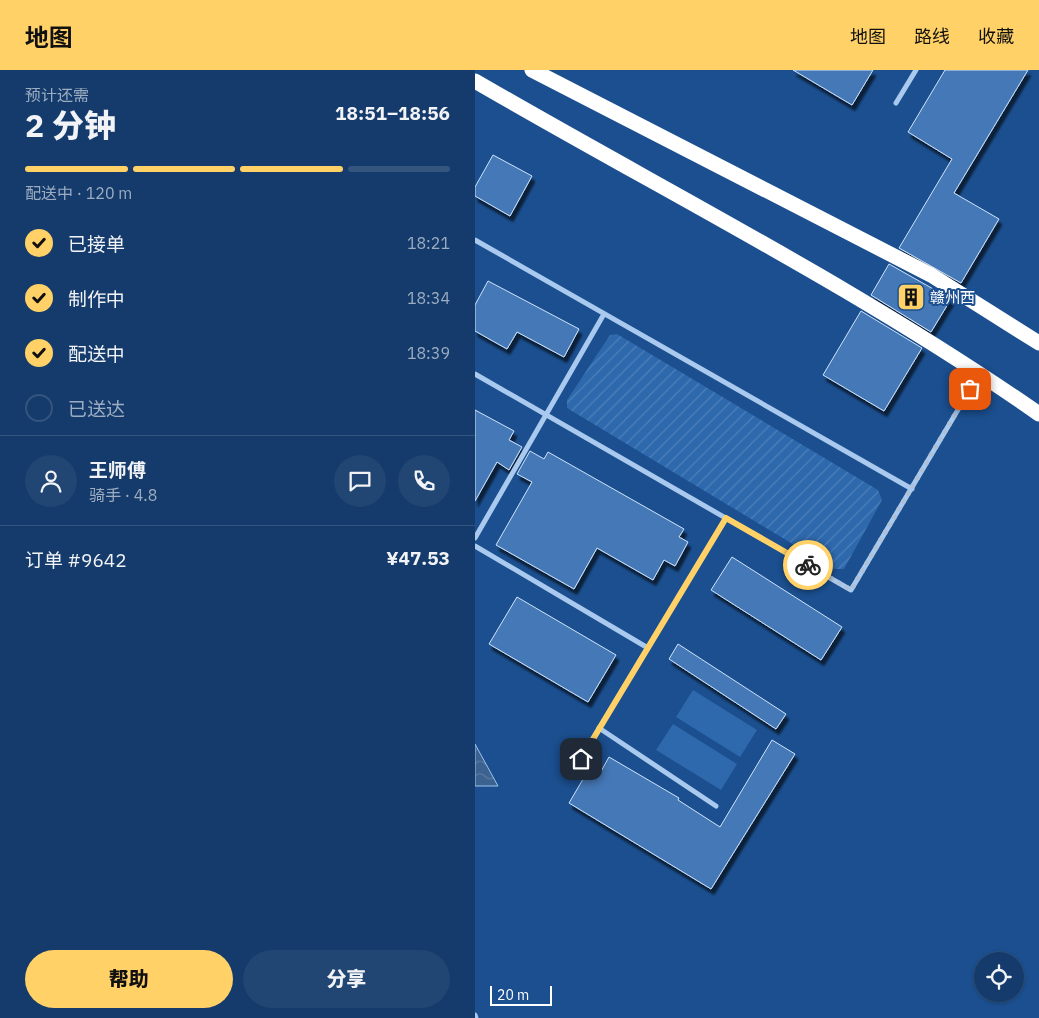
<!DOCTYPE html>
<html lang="zh">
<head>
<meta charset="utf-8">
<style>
	:root { --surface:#143b6b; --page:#214673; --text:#f1f3f6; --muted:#9dadc1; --line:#33557e; --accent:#ffd166 }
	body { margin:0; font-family:"IBM Plex Sans","Noto Sans SC",sans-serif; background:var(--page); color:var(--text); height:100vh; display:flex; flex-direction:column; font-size:19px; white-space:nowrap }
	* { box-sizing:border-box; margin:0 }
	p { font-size:16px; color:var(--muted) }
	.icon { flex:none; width:28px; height:28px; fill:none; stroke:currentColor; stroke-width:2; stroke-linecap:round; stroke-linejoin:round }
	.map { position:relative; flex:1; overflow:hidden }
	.side { display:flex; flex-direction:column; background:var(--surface); width:475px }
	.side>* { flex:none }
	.tools { position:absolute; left:499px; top:882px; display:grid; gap:10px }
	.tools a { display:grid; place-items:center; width:50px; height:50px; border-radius:50%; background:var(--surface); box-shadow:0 1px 4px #0004,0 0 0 1px var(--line); font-size:25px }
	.scale { position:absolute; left:15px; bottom:12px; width:62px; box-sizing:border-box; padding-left:5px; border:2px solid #fff; border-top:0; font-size:14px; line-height:18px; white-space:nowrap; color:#fff; -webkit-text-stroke:4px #1b4f8f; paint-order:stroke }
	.pin { position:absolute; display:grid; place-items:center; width:42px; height:42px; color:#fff; margin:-21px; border-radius:10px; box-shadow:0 2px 8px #0006 }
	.courier { position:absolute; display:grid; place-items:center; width:50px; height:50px; margin:-25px; border:4px solid #ffd166; border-radius:50%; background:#fff; color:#222; box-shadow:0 1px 6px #0007 }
	.overview em { font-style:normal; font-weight:800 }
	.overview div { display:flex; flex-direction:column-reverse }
	.overview { display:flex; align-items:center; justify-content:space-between; height:85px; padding:0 25px }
	h1 { font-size:32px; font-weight:800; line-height:38px }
	.bar { display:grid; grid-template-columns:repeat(4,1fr); gap:8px 5px; align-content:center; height:60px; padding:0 25px }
	.bar i { height:6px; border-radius:4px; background:var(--line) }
	.bar .selected { background:var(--accent) }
	.bar p { grid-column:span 4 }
	.line { display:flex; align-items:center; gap:12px; padding:0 25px; border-top:1px solid var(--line) }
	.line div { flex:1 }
	.round { display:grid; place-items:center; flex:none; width:52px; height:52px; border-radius:26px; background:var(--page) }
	ol { padding:0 25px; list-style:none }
	li { display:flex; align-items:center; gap:15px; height:55px }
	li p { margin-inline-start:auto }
	li .icon { padding:5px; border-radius:50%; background:var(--accent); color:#111; stroke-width:4 }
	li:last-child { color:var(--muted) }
	li i { width:28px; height:28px; border:2px solid var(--line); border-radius:50% }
	.cta { display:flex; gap:10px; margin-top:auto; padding:10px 25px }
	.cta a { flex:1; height:58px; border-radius:30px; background:var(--accent); color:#111; font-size:20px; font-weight:800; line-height:58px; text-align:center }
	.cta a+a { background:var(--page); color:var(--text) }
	header { display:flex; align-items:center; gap:30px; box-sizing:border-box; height:70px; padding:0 25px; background:var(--accent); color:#111 }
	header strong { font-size:24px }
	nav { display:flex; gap:28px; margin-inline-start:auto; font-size:18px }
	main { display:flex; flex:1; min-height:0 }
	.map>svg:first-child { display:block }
	.garden { fill:url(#garden-furrows) }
	.pitch { fill:#2e69ad }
	.water { fill:url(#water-waves); stroke:#9cc4f0 }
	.building { fill:#4478b7; stroke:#cfe3fa; filter:url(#shadow) }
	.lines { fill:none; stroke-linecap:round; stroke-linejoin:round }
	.minor { stroke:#a9c9ee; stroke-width:5 }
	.motorway { stroke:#fff; stroke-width:15 }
	.done { stroke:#afc1d8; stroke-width:5; stroke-dasharray:0 9 }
	.route { stroke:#ffd166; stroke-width:6 }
	.labels { text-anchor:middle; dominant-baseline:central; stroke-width:4; stroke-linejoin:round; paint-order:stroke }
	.poi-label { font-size:15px; fill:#fff; stroke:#1b4f8f; text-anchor:start }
</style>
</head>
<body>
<header>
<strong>地图</strong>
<nav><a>地图</a><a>路线</a><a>收藏</a></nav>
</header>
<main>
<section class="side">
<div class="overview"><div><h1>2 分钟</h1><p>预计还需</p></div><em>18:51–18:56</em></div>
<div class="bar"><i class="selected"></i><i class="selected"></i><i class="selected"></i><i></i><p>配送中 · 120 m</p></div>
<ol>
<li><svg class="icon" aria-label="check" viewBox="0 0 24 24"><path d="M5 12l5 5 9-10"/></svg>已接单<p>18:21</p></li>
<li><svg class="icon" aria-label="check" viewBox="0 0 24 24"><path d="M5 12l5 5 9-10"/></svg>制作中<p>18:34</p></li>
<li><svg class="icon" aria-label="check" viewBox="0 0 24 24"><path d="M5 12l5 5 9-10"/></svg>配送中<p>18:39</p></li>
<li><i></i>已送达</li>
</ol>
<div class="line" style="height:90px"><a class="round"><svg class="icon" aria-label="person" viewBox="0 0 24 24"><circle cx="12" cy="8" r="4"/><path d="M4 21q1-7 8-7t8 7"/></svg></a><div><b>王师傅</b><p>骑手 · 4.8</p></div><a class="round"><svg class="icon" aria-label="chat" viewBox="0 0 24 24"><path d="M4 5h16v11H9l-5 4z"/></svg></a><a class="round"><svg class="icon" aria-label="phone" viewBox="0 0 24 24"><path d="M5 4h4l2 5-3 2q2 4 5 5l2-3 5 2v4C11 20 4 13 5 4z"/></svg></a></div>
<div class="line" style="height:65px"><div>订单 #9642</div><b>¥47.53</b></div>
<div class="cta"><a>帮助</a><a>分享</a></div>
</section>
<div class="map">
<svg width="564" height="948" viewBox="0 0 564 948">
	<defs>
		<pattern id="garden-furrows" width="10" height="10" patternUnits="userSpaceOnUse" patternTransform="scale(1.25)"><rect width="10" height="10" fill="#2e69ad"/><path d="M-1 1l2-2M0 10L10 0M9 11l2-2" fill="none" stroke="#4d80b9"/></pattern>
		<pattern id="water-waves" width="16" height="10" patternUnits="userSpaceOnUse" patternTransform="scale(1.25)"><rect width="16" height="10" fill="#3c6290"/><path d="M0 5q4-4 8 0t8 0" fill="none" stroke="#597aa1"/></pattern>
		<filter id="shadow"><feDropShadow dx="3" dy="5.5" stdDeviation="1" flood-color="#0009"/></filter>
	</defs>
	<rect width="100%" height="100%" fill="#1b4f8f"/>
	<path class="garden" d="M 142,264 L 403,420 L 407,430 L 369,499 L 359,499 L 92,338 L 92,330 L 135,265 Z"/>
	<g class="pitch">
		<path d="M 218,620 L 282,660 L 265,687 L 201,647 Z"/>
		<path d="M 198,654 L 262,694 L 246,720 L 181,680 Z"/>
	</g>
	<path class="water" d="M 0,674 L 23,716 L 0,716 Z"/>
	<g class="building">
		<path d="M 318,0 L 398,0 L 377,35 Z"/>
		<path d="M 470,0 L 553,0 L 479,123 L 524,149 L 486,213 L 424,178 L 477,89 L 433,62 Z"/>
		<path d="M 18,85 L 57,106 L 35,146 L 0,126 L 0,117 Z"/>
		<path d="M 414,194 L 476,229 L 456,262 L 396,225 Z"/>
		<path d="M 13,211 L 104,259 L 89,287 L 42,262 L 32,279 L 0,261 L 0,235 Z"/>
		<path d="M 386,241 L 447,278 L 409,341 L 348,305 Z"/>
		<path d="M 0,340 L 39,361 L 34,370 L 47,377 L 34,400 L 22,392 L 0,431 Z"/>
		<path d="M 55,381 L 69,389 L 73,382 L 209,459 L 204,467 L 213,472 L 200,496 L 189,490 L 178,510 L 122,478 L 99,519 L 21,475 L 57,412 L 42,404 Z"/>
		<path d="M 257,487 L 367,557 L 346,590 L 236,520 Z"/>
		<path d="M 42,527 L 141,585 L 113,632 L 14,574 Z"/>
		<path d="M 203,574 L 311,644 L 301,659 L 194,589 Z"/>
		<path d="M 297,670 L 320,684 L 236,819 L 94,733 L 114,699 L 124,705 L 134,687 L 204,728 L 203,730 L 245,757 Z"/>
	</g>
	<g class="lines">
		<g class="minor">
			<path d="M 421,33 L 441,0"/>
			<path d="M 0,170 L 437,419"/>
			<path d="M 0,304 L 376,520 L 503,306"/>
			<path d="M 0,468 L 129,244"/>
			<path d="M 0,476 L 173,578"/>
			<path d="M 124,658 L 241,736"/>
			<path d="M 106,689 L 251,448"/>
			<path d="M 0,945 L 1,948"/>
		</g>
		<g class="motorway">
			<path d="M 57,0 L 456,205 L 564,273"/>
			<path d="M 0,11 C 189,121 385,219 564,344"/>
		</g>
	</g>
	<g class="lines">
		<path class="done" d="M 333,495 L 376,520 L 495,319"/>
		<path class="route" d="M 106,689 L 251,448 L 333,495"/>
	</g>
	<defs>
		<g id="building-square" transform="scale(1.4375)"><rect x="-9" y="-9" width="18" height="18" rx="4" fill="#ffd166" stroke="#1b4f8f"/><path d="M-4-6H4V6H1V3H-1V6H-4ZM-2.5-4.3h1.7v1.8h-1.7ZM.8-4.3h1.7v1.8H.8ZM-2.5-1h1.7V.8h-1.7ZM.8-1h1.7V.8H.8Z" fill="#111"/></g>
	</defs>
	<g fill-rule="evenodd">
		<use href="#building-square" x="436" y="227"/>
	</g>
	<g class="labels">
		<g class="poi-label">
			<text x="455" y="227">赣州西</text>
		</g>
	</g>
</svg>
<div class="tools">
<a><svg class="icon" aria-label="locate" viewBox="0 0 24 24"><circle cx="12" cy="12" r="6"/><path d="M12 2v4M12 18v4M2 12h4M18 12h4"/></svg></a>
</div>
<div class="scale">20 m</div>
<div class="pin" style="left:495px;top:319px;background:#ea580c"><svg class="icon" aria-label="bag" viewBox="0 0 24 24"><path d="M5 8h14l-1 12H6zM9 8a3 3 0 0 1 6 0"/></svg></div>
<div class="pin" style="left:106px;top:689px;background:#1f2937"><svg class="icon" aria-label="home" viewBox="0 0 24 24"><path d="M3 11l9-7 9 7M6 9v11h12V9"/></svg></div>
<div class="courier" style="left:333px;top:495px"><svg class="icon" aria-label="bike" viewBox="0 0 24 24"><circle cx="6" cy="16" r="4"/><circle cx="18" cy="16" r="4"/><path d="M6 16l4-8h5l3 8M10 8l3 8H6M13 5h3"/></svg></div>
</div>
</main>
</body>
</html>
